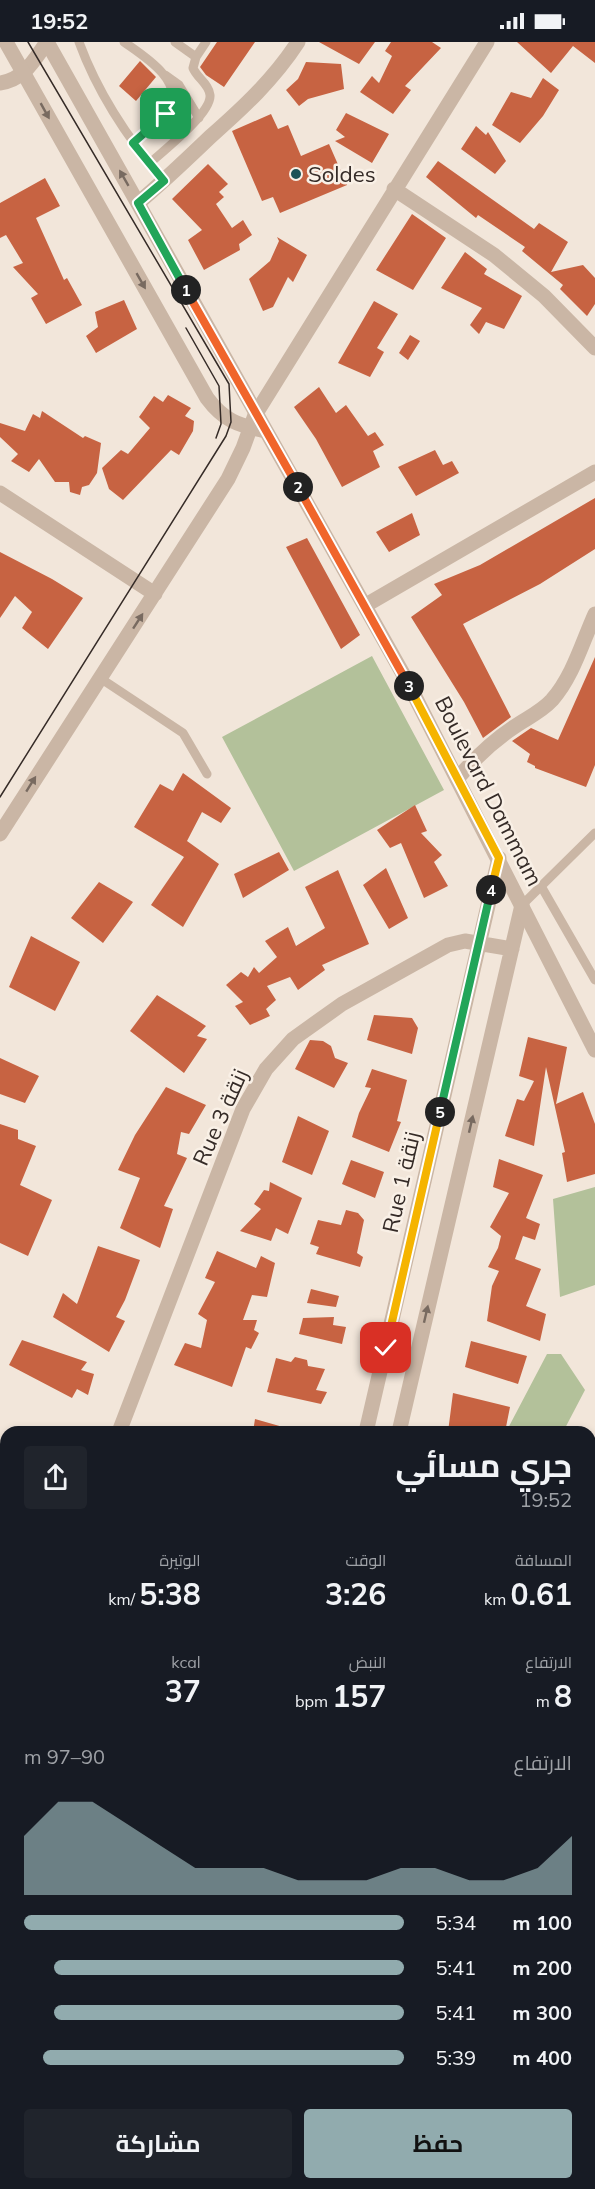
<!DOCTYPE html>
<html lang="ar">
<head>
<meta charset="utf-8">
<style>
	body { margin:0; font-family:Mulish,Cairo,sans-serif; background:#20242c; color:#f1f3f6; direction:rtl; height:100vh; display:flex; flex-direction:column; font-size:22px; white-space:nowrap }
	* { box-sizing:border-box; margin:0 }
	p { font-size:20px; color:#9ea1a6 }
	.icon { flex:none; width:33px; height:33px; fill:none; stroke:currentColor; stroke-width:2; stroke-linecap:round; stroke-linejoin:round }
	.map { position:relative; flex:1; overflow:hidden; direction:ltr }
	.side { position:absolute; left:0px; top:1384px; width:596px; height:764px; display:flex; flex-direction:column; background:#171b24; border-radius:18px 18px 0 0; box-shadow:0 3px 9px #0003; direction:rtl }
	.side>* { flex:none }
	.pin { position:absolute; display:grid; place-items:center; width:51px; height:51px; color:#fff; margin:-26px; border-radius:12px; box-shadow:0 3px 9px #0006 }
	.km { position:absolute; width:30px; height:30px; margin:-15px; border-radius:50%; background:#222; color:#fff; font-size:16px; line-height:30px; text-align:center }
	.round { display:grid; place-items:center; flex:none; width:63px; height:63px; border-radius:6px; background:#20242c }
	.headline { display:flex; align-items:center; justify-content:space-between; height:102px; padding:0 24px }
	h1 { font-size:33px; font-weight:700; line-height:45px }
	.figures { display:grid; grid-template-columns:repeat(3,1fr); gap:9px; height:102px; padding:6px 24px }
	.figures div { display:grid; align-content:center }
	.figures b { font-size:30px; font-weight:700 }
	.figures small { font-size:16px; font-weight:400 }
	.figures p { font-size:16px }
	.chart { height:168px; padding:12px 24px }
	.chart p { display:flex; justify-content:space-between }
	.chart svg { width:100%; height:108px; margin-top:6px; fill:#91abae; opacity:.7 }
	.action { display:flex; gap:12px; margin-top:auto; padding:12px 24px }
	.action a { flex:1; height:69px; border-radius:6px; background:#91abae; color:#111; font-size:24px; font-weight:700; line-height:69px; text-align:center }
	.action a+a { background:#20242c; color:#f1f3f6 }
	ul { padding:0 24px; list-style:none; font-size:20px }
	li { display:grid; grid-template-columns:96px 72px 1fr; align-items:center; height:45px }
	li i { height:15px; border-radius:8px; background:#91abae }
	.status { display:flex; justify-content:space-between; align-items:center; height:42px; padding:0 30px; background:#171b24; direction:ltr }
	.status svg { height:16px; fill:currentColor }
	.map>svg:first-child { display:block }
	.green { fill:#b3c19a }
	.building { fill:#c76342 }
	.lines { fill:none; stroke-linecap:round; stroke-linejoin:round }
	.service { stroke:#cab6a5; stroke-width:9 }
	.minor { stroke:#cab6a5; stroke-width:15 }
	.tertiary { stroke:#cab6a5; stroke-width:15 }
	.secondary { stroke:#9d8577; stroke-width:15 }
	.tram { stroke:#352b27; stroke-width:1.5 }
	.oneway { fill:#786a60 }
	.split-1-casing { stroke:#fff; stroke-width:12 }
	.split-2-casing { stroke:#fff; stroke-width:12 }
	.split-3-casing { stroke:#fff; stroke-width:12 }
	.split-4-casing { stroke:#fff; stroke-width:12 }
	.split-5-casing { stroke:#fff; stroke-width:12 }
	.split-6-casing { stroke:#fff; stroke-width:12 }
	.split-1 { stroke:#22a559; stroke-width:8 }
	.split-2 { stroke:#f0652b; stroke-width:8 }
	.split-3 { stroke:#f0652b; stroke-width:8 }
	.split-4 { stroke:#f5b400; stroke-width:8 }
	.split-5 { stroke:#22a559; stroke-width:8 }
	.split-6 { stroke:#f5b400; stroke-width:8 }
	.poi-dot { fill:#1c5357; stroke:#f9f0e6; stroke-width:2 }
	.labels { text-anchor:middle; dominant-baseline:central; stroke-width:5; stroke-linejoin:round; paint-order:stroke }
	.poi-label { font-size:22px; fill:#352b27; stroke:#f9f0e6; text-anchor:start }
	.street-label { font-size:22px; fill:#352b27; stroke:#f9f0e6 }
</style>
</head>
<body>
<div class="status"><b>19:52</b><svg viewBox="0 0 49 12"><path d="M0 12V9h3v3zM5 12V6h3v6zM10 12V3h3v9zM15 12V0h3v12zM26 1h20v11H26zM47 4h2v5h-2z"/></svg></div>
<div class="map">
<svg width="595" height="2147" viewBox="0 0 595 2147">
	<rect width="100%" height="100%" fill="#f2e6da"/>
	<path class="green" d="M 372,614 L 444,748 L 294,829 L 222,695 Z
		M 595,1145 L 595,1243 L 560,1255 L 553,1157 Z
		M 547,1312 L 561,1312 L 585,1348 L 563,1390 L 506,1390 Z
		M 102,2142 L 236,2142 L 235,2147 L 101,2147 Z"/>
	<path class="building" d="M 217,0 L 255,0 L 224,45 L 206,33 L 200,25 Z
		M 319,0 L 375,0 L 359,22 Z
		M 391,0 L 432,0 L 441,6 L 405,44 L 411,48 L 393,72 L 360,50 L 372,34 L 379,41 L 392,14 L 385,9 Z
		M 517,0 L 595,0 L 595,21 L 573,4 L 551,31 Z
		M 140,19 L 156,35 L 136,59 L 119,44 Z
		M 306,20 L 341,22 L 344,47 L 308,57 L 299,64 L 286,48 L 298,37 Z
		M 543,36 L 559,48 L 543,74 L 520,101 L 492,83 L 511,50 L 531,56 Z
		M 346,71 L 389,92 L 372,121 L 335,99 L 345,95 L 336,88 Z
		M 271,72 L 278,87 L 288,83 L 301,114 L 329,102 L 347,143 L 280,171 L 273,155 L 262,159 L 232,89 Z
		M 476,84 L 486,93 L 488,90 L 506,119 L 495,132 L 461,107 Z
		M 438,119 L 534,187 L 539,181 L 568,200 L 551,230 L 583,223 L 595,236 L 595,262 L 587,274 L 560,247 L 563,243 L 522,209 L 525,205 L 478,173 L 476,176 L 426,135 Z
		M 208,122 L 228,142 L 219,150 L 224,155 L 216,162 L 232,186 L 243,178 L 252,193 L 239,202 L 240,208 L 204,228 L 188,198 L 202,188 L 172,157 Z
		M 45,136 L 60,164 L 36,176 L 64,238 L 67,236 L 82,263 L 46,282 L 31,256 L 38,252 L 13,225 L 23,221 L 6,193 L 0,196 L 0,161 Z
		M 412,172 L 446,196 L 413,248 L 376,228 Z
		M 277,195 L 307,213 L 293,240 L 288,235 L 273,265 L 263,269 L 249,237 L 270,219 L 279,199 Z
		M 465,210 L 487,227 L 484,232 L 522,254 L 504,287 L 486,280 L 479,292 L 470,283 L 482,266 L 441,246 Z
		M 124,258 L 137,287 L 96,311 L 86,294 L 98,285 L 95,270 Z
		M 374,259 L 398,272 L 377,306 L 384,310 L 370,335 L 338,321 Z
		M 410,293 L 420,299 L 408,318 L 399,311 Z
		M 319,345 L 336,371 L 346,363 L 368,394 L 375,390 L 384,403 L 373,409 L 380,425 L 342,445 L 316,397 L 294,365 Z
		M 168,353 L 191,366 L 185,374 L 194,379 L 193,389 L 179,413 L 171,408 L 123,458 L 109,447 L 102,426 L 121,408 L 128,412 L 150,386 L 139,375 L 154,354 L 163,360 Z
		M 42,369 L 83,396 L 85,394 L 101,401 L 97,431 L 89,443 L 82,445 L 80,453 L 70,450 L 69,440 L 55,440 L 39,417 L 29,430 L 11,419 L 18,412 L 0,395 L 0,381 L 25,389 L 33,372 L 40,376 Z
		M 435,408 L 443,423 L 452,419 L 459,431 L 416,454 L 398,425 Z
		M 595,456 L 595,507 L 540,542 L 463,582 L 511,675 L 483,696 L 464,660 L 411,575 L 442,553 L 434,542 L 480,523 Z
		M 412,471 L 420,493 L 389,510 L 376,490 Z
		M 307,496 L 360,593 L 341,607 L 286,505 Z
		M 0,510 L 52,537 L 83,556 L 48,607 L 22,586 L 32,570 L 15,554 L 0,576 Z
		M 595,615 L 595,723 L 586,745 L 535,726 L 535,724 L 527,720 L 530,712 L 512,699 L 531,686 L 558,698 Z
		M 183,731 L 231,766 L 221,781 L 202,770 L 187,799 L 219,822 L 183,885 L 151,863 L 184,815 L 134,785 L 160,742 L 173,749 Z
		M 415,763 L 427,789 L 421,791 L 442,813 L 434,820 L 448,844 L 424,856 L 401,801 L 390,806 L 377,788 Z
		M 279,810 L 289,828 L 243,856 L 234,832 Z
		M 386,826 L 408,876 L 389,887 L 363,843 Z
		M 338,828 L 369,902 L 322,923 L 325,928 L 298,948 L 290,935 L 267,944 L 276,958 L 266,967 L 270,974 L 250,983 L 235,964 L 243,960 L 226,943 L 241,930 L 248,935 L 254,925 L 259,931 L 277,915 L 265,899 L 288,885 L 296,904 L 325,886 L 305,845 Z
		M 99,840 L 133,860 L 103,901 L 71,876 Z
		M 31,894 L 80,920 L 55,969 L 9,945 Z
		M 157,953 L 206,984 L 197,994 L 207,997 L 184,1031 L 130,989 Z
		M 374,973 L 412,976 L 418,986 L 412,1012 L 367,998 Z
		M 528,995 L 567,1005 L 556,1062 L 583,1050 L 595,1082 L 595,1132 L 567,1140 L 562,1111 L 565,1110 L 546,1025 L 534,1104 L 505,1094 L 517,1057 L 524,1059 L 534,1039 L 519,1034 Z
		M 310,998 L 323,999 L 331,1004 L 335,1016 L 348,1021 L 334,1046 L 295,1027 Z
		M 0,1016 L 39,1034 L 25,1061 L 0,1052 Z
		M 372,1027 L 407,1038 L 397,1079 L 401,1080 L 389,1110 L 352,1095 L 359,1071 L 371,1046 L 365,1045 Z
		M 166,1045 L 206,1063 L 189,1092 L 181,1090 L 177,1112 L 187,1116 L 164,1164 L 173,1167 L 160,1206 L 120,1186 L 140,1136 L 118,1128 L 135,1093 Z
		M 298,1074 L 329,1089 L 312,1133 L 282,1120 Z
		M 0,1082 L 18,1088 L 18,1097 L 36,1104 L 20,1143 L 52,1158 L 28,1214 L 0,1201 Z
		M 499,1117 L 543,1133 L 526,1176 L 540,1182 L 535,1198 L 523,1194 L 515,1217 L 541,1227 L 526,1264 L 546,1272 L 540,1299 L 487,1279 L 492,1244 L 499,1229 L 488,1225 L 498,1206 L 501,1194 L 490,1185 L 509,1151 L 493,1145 Z
		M 351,1118 L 384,1130 L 375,1156 L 342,1142 Z
		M 270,1140 L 302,1156 L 288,1192 L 276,1186 L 271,1199 L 240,1189 L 261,1167 L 254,1162 L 264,1148 L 269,1149 Z
		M 346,1168 L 358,1171 L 364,1178 L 357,1211 L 363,1215 L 360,1225 L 316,1212 L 319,1205 L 310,1202 L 318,1178 L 341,1183 Z
		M 98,1204 L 140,1218 L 125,1258 L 116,1275 L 125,1279 L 109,1310 L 53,1275 L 63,1251 L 77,1262 Z
		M 217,1209 L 256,1226 L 261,1214 L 275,1221 L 267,1255 L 252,1253 L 243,1278 L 257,1278 L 254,1288 L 259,1291 L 251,1307 L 246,1305 L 232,1345 L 174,1323 L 185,1301 L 201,1306 L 207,1278 L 198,1272 L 215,1240 L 205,1236 Z
		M 311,1247 L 339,1254 L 336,1265 L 307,1261 Z
		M 334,1275 L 333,1283 L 346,1285 L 342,1302 L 299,1292 L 303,1276 Z
		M 22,1298 L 87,1320 L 81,1328 L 94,1332 L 88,1353 L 77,1347 L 72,1356 L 9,1323 Z
		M 471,1299 L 527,1314 L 518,1342 L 465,1325 Z
		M 295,1315 L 307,1318 L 308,1324 L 325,1327 L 316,1348 L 327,1350 L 321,1362 L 267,1350 L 276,1316 L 291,1320 Z
		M 453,1351 L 510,1365 L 506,1385 L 496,1384 L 496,1390 L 448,1390 Z
		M 255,1377 L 290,1387 L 289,1390 L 253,1390 Z"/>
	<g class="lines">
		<path class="service" d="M 79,0 C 98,52 128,97 164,139
			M 124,0 C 142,13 184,38 170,66 C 163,80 144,91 133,101
			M 175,0 L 196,15
			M 165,33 L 179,43 L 199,76
			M 149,122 C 163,109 212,71 210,53 C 209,42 197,36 193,26 L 196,15 L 206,0
			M 100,636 L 183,691 L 207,732
			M 541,844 L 595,938
			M 522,863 L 595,791
			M 0,1463 L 3,1455"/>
		<path class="minor" d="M 0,41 C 24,38 34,18 47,0
			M 394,147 L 494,213 L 544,254 L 595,306
			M 138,161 C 163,140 186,118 210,95 C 243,66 274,37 298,0
			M 0,451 L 155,552
			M 366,563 L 595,430
			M 457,737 C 474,717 493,699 514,685 C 527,676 541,670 552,658 C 573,634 582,601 595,572
			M 0,792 L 228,437 L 243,406 L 255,373 L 487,0
			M 119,1390 L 243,1067 L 266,1027 L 293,997 L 342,962 L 448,903 L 465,899 L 512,907
			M 366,1390 L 499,816
			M 399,1390 L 522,863
			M 590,1503 L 595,1506
			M 0,1851 L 6,1852
			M 590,2103 L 595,2106
			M 77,2147 L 78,2142
			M 389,2147 L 390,2142"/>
		<path class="tertiary" d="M 6,0 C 72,119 140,237 207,356 C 224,379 238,383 265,389
			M 47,0 L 407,639 L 595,1008"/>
		<path class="secondary" d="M 0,1537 L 6,1540
			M 0,1581 L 6,1584
			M 590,1847 L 595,1850
			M 590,1885 L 595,1888"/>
		<path class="tram" d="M 186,286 L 219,344 L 221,382 L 216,396
			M 0,755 L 226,394 L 231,380 L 229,342 L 28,0
			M 0,1562 L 6,1565
			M 590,1861 L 595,1864
			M 590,1873 L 595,1875"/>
	</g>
	<defs><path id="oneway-solid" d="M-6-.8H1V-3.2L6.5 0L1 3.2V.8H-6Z" transform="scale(1.5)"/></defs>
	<g class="oneway">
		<use href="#oneway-solid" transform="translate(45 69) rotate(61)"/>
		<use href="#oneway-solid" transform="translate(124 136) rotate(-120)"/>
		<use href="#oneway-solid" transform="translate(141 239) rotate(60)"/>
		<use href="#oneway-solid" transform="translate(138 579) rotate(-57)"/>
		<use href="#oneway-solid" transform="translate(31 742) rotate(-58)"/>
		<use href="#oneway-solid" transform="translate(471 1082) rotate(-77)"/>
		<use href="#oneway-solid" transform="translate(426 1272) rotate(-77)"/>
	</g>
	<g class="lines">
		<defs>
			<path id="split-1" d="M 166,72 L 133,101 L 164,139 L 138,161 L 186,248"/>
			<path id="split-2" d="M 186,248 L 298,445"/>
			<path id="split-3" d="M 298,445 L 409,644"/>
			<path id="split-4" d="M 409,644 L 499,816 L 491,848"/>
			<path id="split-5" d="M 440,1070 L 491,848"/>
			<path id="split-6" d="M 386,1306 L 440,1070"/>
		</defs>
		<use href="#split-1" class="split-1-casing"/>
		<use href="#split-2" class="split-2-casing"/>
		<use href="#split-3" class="split-3-casing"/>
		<use href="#split-4" class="split-4-casing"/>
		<use href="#split-5" class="split-5-casing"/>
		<use href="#split-6" class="split-6-casing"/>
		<use href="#split-1" class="split-1"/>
		<use href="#split-2" class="split-2"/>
		<use href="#split-3" class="split-3"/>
		<use href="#split-4" class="split-4"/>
		<use href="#split-5" class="split-5"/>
		<use href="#split-6" class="split-6"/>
	</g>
	<circle class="poi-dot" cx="296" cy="132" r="6"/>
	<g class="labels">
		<g class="poi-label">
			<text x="308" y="132">Soldes</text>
		</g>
		<g class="street-label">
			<text transform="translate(489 749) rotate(63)">Boulevard Dammam</text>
			<text transform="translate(220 1075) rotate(-66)">Rue 3 زنقة</text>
			<text transform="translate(401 1140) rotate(-77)">Rue 1 زنقة</text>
		</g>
	</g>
</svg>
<div class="pin" style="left:166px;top:72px;background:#1e9e55"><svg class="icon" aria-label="arrive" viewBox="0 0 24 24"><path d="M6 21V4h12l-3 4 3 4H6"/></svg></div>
<div class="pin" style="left:386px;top:1306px;background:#d93025"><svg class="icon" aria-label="check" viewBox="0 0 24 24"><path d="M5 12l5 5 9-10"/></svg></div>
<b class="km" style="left:186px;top:248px">1</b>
<b class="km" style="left:298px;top:445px">2</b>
<b class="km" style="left:409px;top:644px">3</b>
<b class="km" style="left:491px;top:848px">4</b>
<b class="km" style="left:440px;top:1070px">5</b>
<section class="side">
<div class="headline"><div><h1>جري مسائي</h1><p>19:52</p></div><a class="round"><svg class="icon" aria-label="share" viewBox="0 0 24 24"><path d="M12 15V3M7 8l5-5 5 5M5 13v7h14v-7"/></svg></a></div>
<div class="figures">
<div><p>المسافة</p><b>0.61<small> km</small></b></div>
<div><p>الوقت</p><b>3:26</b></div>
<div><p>الوتيرة</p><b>5:38<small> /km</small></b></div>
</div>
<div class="figures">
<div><p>الارتفاع</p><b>8<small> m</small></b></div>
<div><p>النبض</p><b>157<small> bpm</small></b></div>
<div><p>kcal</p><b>37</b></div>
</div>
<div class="chart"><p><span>الارتفاع</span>90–97 m</p>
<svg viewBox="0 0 160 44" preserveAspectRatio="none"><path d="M0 44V20L10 6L20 6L30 15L40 24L50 33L60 33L70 33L80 38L90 38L100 38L110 33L120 33L130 38L140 38L150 33L160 20V44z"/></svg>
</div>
<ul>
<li><b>100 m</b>5:34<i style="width:100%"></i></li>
<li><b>200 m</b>5:41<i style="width:92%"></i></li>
<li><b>300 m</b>5:41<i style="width:92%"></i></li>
<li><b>400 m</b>5:39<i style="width:95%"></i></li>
</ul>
<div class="action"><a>حفظ</a><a>مشاركة</a></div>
</section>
</div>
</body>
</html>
